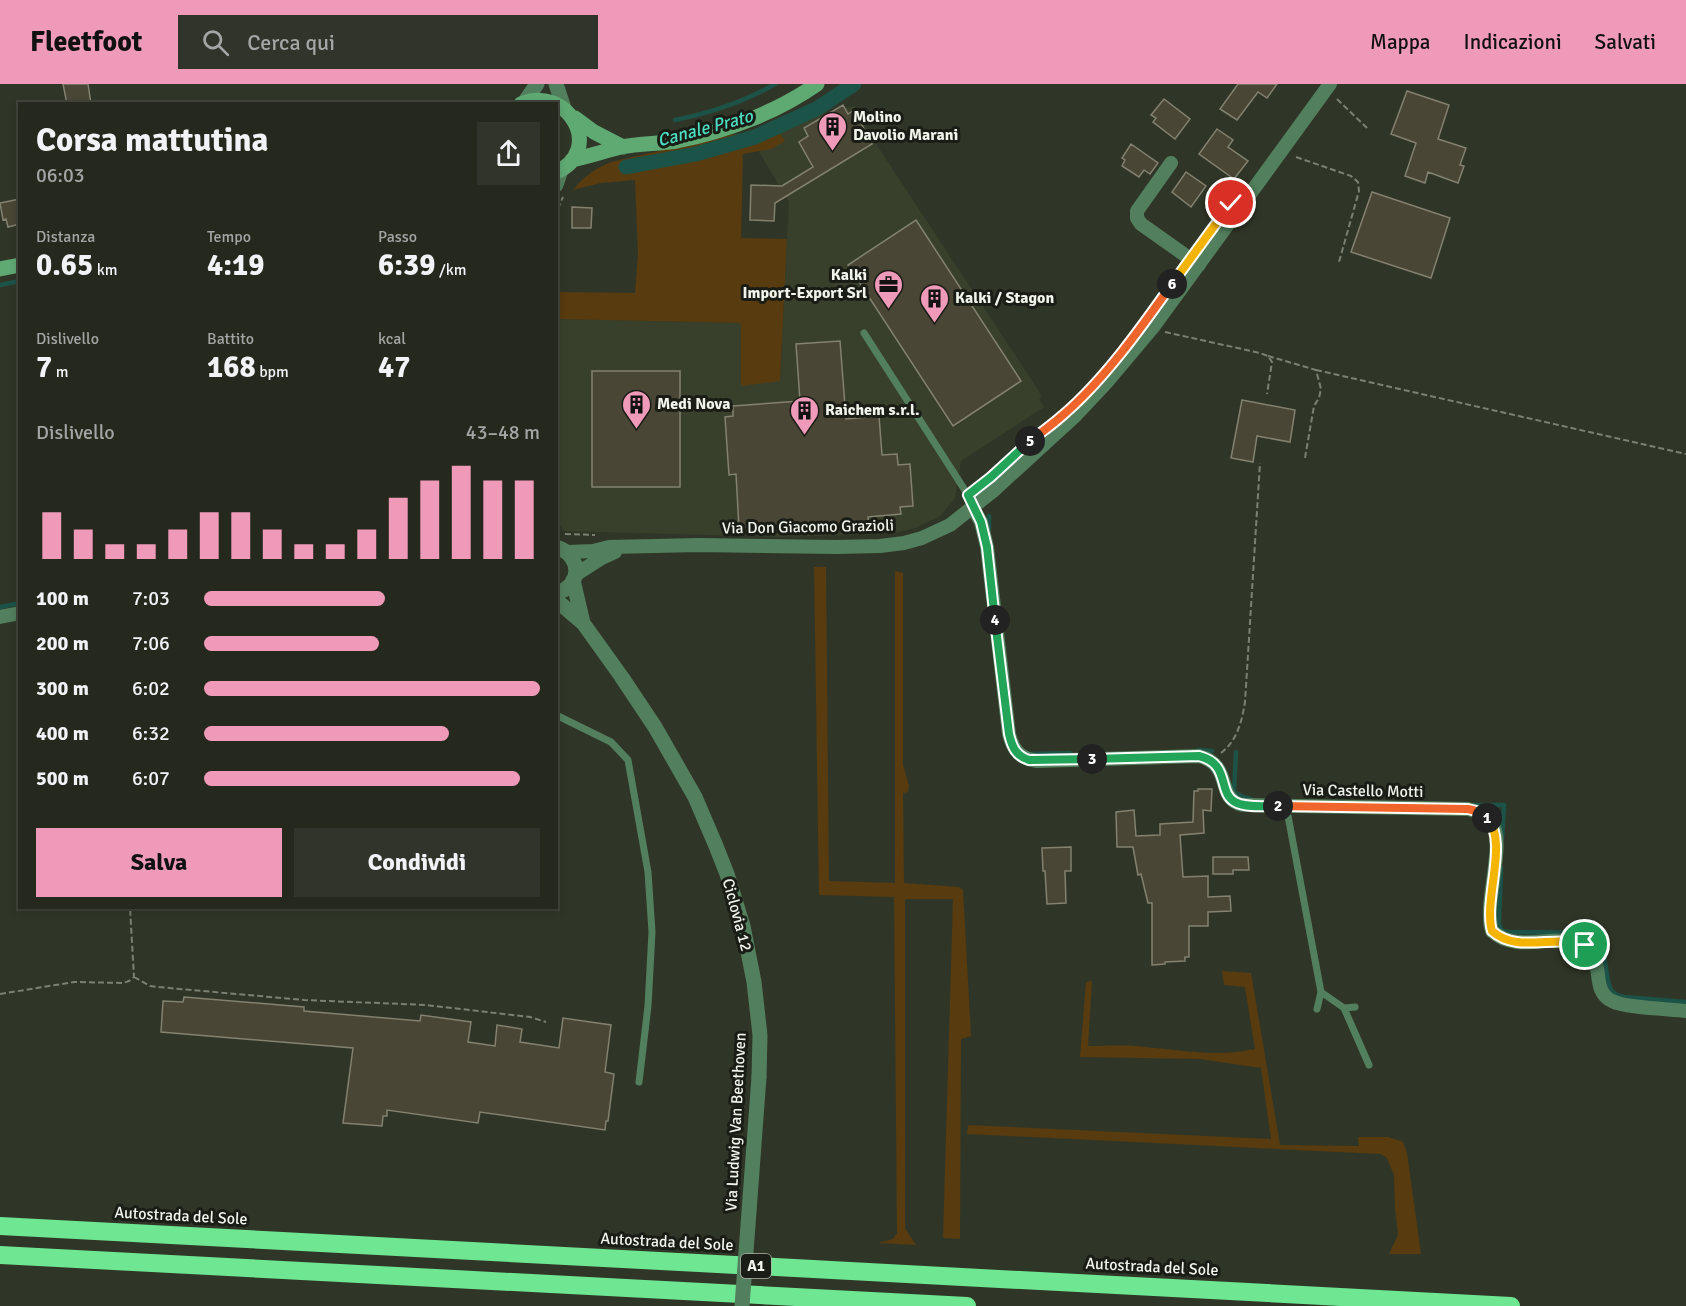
<!DOCTYPE html>
<html lang="it">
<head>
<meta charset="utf-8">
<style>
	body { margin:0; font-family:Signika,sans-serif; background:#30342a; color:#f1f3f6; height:100vh; display:flex; flex-direction:column; font-size:22px; white-space:nowrap }
	* { box-sizing:border-box; margin:0 }
	p { font-size:20px; color:#a3a6a4 }
	.icon { flex:none; width:33px; height:33px; fill:none; stroke:currentColor; stroke-width:2; stroke-linecap:round; stroke-linejoin:round }
	.map { position:relative; flex:1; overflow:hidden }
	.drawer { position:absolute; left:18px; top:18px; width:540px; height:807px; display:flex; flex-direction:column; background:#24281d; border-radius:0px; box-shadow:0 3px 9px #0003,0 0 0 2px #41443b }
	.drawer>* { flex:none }
	.pin { position:absolute; display:grid; place-items:center; width:51px; height:51px; color:#fff; margin:-26px; border:3px solid #fff; border-radius:50%; box-shadow:0 2px 6px #0007 }
	.km { position:absolute; width:30px; height:30px; margin:-15px; border-radius:50%; background:#222; color:#fff; font-size:16px; line-height:30px; text-align:center }
	.round { display:grid; place-items:center; flex:none; width:63px; height:63px; border-radius:0px; background:#30342a }
	.head { display:flex; align-items:center; justify-content:space-between; height:102px; padding:0 18px }
	h1 { font-size:33px; font-weight:800; line-height:45px }
	.metrics { display:grid; grid-template-columns:repeat(3,1fr); gap:9px; height:102px; padding:6px 18px }
	.metrics div { display:grid; align-content:center }
	.metrics b { font-size:30px; font-weight:800 }
	.metrics small { font-size:16px; font-weight:400 }
	.metrics p { font-size:16px }
	.chart { height:168px; padding:12px 18px }
	.chart p { display:flex; justify-content:space-between }
	.chart svg { width:100%; height:108px; margin-top:6px; stroke:#ef9ab8; stroke-width:6 }
	.primary-button { display:flex; gap:12px; margin-top:auto; padding:12px 18px }
	.primary-button a { flex:1; height:69px; border-radius:0px; background:#ef9ab8; color:#111; font-size:24px; font-weight:800; line-height:69px; text-align:center }
	.primary-button a+a { background:#30342a; color:#f1f3f6 }
	ul { padding:0 18px; list-style:none; font-size:20px }
	li { display:grid; grid-template-columns:96px 72px 1fr; align-items:center; height:45px }
	li i { height:15px; border-radius:8px; background:#ef9ab8 }
	header { display:flex; align-items:center; gap:36px; box-sizing:border-box; height:84px; padding:0 30px; background:#ef9ab8; color:#111 }
	header strong { font-size:28px }
	nav { display:flex; gap:33px; margin-inline-start:auto; font-size:21px }
	.search { width:420px; height:54px; background:#30342a; display:flex; align-items:center; gap:15px; box-sizing:border-box; padding:0 21px; border-radius:0px; color:#a3a6a4; font-size:22px }
	.map>svg:first-child { display:block }
	.built { fill:#38402c }
	.green { fill:#583b0f }
	.lines { fill:none; stroke-linecap:round; stroke-linejoin:round }
	.stream { stroke:#1c5348; stroke-width:4.5 }
	.canal { stroke:#1c5348; stroke-width:15 }
	.building { fill:#494636; stroke:#83816f; stroke-width:1.5 }
	.path { stroke:#7b8073; stroke-width:2; stroke-dasharray:6 3; stroke-linecap:butt }
	.service { stroke:#527f5d; stroke-width:7 }
	.minor { stroke:#527f5d; stroke-width:14 }
	.tertiary { stroke:#527f5d; stroke-width:15 }
	.secondary { stroke:#5fa973; stroke-width:15 }
	.motorway { stroke:#6fe792; stroke-width:18 }
	.tertiary-bridge { stroke:#527f5d; stroke-width:15 }
	.split-1-casing { stroke:#fff; stroke-width:12 }
	.split-2-casing { stroke:#fff; stroke-width:12 }
	.split-3-casing { stroke:#fff; stroke-width:12 }
	.split-4-casing { stroke:#fff; stroke-width:12 }
	.split-5-casing { stroke:#fff; stroke-width:12 }
	.split-6-casing { stroke:#fff; stroke-width:12 }
	.split-7-casing { stroke:#fff; stroke-width:12 }
	.split-1 { stroke:#f5b400; stroke-width:8 }
	.split-2 { stroke:#f0652b; stroke-width:8 }
	.split-3 { stroke:#22a559; stroke-width:8 }
	.split-4 { stroke:#22a559; stroke-width:8 }
	.split-5 { stroke:#22a559; stroke-width:8 }
	.split-6 { stroke:#f0652b; stroke-width:8 }
	.split-7 { stroke:#f5b400; stroke-width:8 }
	.labels { text-anchor:middle; dominant-baseline:central; stroke-width:6; stroke-linejoin:round; paint-order:stroke }
	.shield { fill:#1a1c16; stroke:#b0b3ab; stroke-width:1.5 }
	.shield-label { font-size:15px; font-weight:bold; fill:#f0f4eb }
	.poi-label { font-size:16px; font-weight:bold; fill:#f0f4eb; stroke:#1a1c16; text-anchor:start }
	.street-label { font-size:16px; fill:#f0f4eb; stroke:#1a1c16 }
	.water-label { font-size:18px; font-style:italic; fill:#4bdec1; stroke:#1a1c16 }
</style>
</head>
<body>
<header>
<strong>Fleetfoot</strong>
<div class="search"><svg class="icon" aria-label="search" viewBox="0 0 24 24"><circle cx="10" cy="10" r="6"/><path d="M15 15l6 6"/></svg>Cerca qui</div>
<nav><a>Mappa</a><a>Indicazioni</a><a>Salvati</a></nav>
</header>
<div class="map">
<svg width="1686" height="1222" viewBox="0 0 1686 1222">
	<rect width="100%" height="100%" fill="#303627"/>
	<path class="built" d="M 854,22 L 876,60 L 1042,312 L 1039,315 L 1044,323 L 961,377 L 955,414 L 940,432 L 915,444 L 891,450 L 779,453 L 564,447 L 559,440 L 557,363 L 558,235 L 741,239 L 780,297 L 789,118 L 755,61 L 809,32 Z"/>
	<path class="green" d="M 777,46 L 785,57 L 771,65 L 743,70 L 741,154 L 787,155 L 780,297 L 741,302 L 741,239 L 558,235 L 559,208 L 635,209 L 638,170 L 635,96 L 601,99 L 573,106 C 585,91 597,83 615,77 L 729,51 Z
		M 814,483 L 826,483 L 829,797 L 895,799 L 895,487 L 903,489 L 903,681 L 909,702 L 908,708 L 903,709 L 904,799 L 959,803 L 963,806 L 971,952 L 961,955 L 960,1155 L 943,1154 L 953,815 L 905,815 L 905,1144 L 916,1161 L 878,1159 L 893,1155 L 897,1149 L 894,813 L 819,811 Z
		M 1222,887 L 1251,889 L 1280,1061 L 1359,1062 L 1358,1053 L 1388,1053 L 1403,1058 L 1407,1069 L 1421,1170 L 1389,1170 L 1398,1151 L 1395,1124 L 1394,1091 L 1387,1074 L 1381,1070 L 967,1050 L 968,1041 L 1271,1055 L 1261,984 L 1200,975 L 1080,973 L 1086,898 L 1092,897 L 1088,962 C 1104,962 1119,961 1135,962 C 1174,965 1216,974 1255,965 L 1245,903 L 1224,901 Z"/>
	<g class="lines">
		<path class="stream" d="M 675,36 C 710,29 744,18 775,0
			M 0,201 L 20,197
			M 989,445 L 989,432
			M 0,523 L 20,519
			M 1198,666 L 1212,667
			M 1236,668 L 1234,708 L 1243,713 L 1251,715
			M 1031,670 L 1070,669
			M 1473,721 L 1504,721 L 1502,755
			M 1501,784 L 1499,840 L 1502,847 L 1508,848 L 1602,849 C 1604,860 1605,899 1612,907 C 1615,911 1620,912 1624,913 L 1686,918"/>
		<path class="canal" d="M 626,83 L 696,70 L 755,53 L 818,24 L 854,0"/>
	</g>
	<path class="building" d="M 63,0 L 88,0 L 91,20 L 67,20 Z
		M 1238,0 L 1277,0 L 1267,14 L 1258,8 L 1237,36 L 1220,25 Z
		M 1407,7 L 1449,21 L 1438,55 L 1466,64 L 1460,81 L 1464,82 L 1458,99 L 1428,88 L 1425,99 L 1405,92 L 1416,59 L 1391,50 Z
		M 1164,15 L 1190,35 L 1175,55 L 1153,38 L 1156,34 L 1151,31 Z
		M 843,21 L 848,30 L 854,26 L 872,60 L 775,119 L 774,137 L 750,136 L 751,101 L 782,102 L 813,83 L 799,58 L 808,52 L 804,44 Z
		M 1217,45 L 1233,56 L 1228,63 L 1248,77 L 1234,95 L 1199,70 Z
		M 1131,60 L 1158,79 L 1150,90 L 1144,86 L 1139,93 L 1122,82 L 1125,76 L 1122,74 Z
		M 1186,88 L 1206,102 L 1191,123 L 1172,108 Z
		M 1372,108 L 1450,134 L 1431,194 L 1351,168 Z
		M 20,115 L 20,140 L 8,143 L 6,135 L 3,136 L 0,119 Z
		M 572,123 L 592,124 L 591,144 L 572,144 Z
		M 916,136 L 1021,297 L 953,342 L 848,181 Z
		M 840,257 L 846,335 L 879,332 L 882,371 L 897,370 L 898,381 L 910,380 L 913,422 L 900,423 L 901,430 L 868,433 L 869,442 L 786,448 L 785,440 L 739,444 L 736,390 L 729,391 L 725,333 L 733,332 L 733,322 L 800,317 L 796,260 Z
		M 592,287 L 680,287 L 680,403 L 592,403 Z
		M 1242,316 L 1295,326 L 1290,358 L 1257,352 L 1253,378 L 1231,374 Z
		M 1198,705 L 1212,705 L 1211,727 L 1203,726 L 1204,749 L 1180,751 L 1183,793 L 1208,792 L 1208,813 L 1230,812 L 1231,827 L 1208,828 L 1208,842 L 1189,842 L 1189,873 L 1185,873 L 1185,877 L 1165,878 L 1165,880 L 1152,881 L 1152,819 L 1148,819 L 1141,790 L 1138,791 L 1133,763 L 1117,763 L 1116,728 L 1134,726 L 1136,752 L 1160,751 L 1160,740 L 1193,738 L 1194,707 L 1198,707 Z
		M 1071,763 L 1071,787 L 1065,787 L 1066,819 L 1047,820 L 1045,787 L 1043,787 L 1042,764 Z
		M 1213,773 L 1248,773 L 1249,786 L 1233,786 L 1233,790 L 1213,790 Z
		M 184,913 L 304,923 L 304,927 L 420,937 L 421,931 L 471,938 L 468,958 L 495,962 L 497,941 L 522,945 L 520,958 L 559,964 L 563,934 L 611,941 L 605,988 L 614,990 L 608,1037 L 606,1037 L 605,1046 L 480,1028 L 478,1039 L 387,1026 L 387,1032 L 383,1032 L 382,1042 L 343,1039 L 353,964 L 161,948 L 163,917 L 183,918 Z"/>
	<g class="lines">
		<path class="path" d="M 1337,15 L 1367,44
			M 1296,73 L 1351,92 L 1358,98 L 1359,107 L 1339,178
			M 556,224 L 557,149 L 559,122 L 563,113
			M 1165,248 L 1260,269 L 1268,272 L 1272,278 L 1267,310
			M 1268,272 L 1316,286 L 1321,305 L 1319,314 L 1314,322 L 1305,374
			M 1316,286 L 1686,370
			M 556,442 L 560,448
			M 565,450 L 595,451
			M 1221,669 C 1237,657 1242,637 1245,618 L 1260,379
			M 134,893 L 150,902 L 158,903 L 304,916 L 426,921 L 530,933 L 546,938
			M 0,910 L 74,898 L 123,899 L 129,897 L 134,893 L 130,824"/>
		<path class="service" d="M 864,249 L 968,411 L 973,424
			M 556,631 L 611,658 L 628,676 L 648,788 L 652,848 L 648,922 L 639,998
			M 1281,722 L 1288,732 L 1321,908 L 1317,925
			M 1321,908 L 1344,924 L 1355,923
			M 1344,924 L 1369,981"/>
		<path class="minor" d="M 1171,79 L 1137,127 L 1137,134 L 1141,140 L 1199,181
			M 973,424 L 981,438 L 987,463 L 1009,650 C 1013,666 1020,675 1037,677 L 1199,672 C 1231,680 1218,711 1237,719 C 1240,721 1243,721 1247,721 L 1468,725 C 1477,727 1486,730 1492,739 C 1506,761 1483,819 1492,847 C 1517,870 1552,849 1581,860 C 1608,870 1588,906 1612,917 C 1625,924 1669,925 1686,927
			M 568,468 L 593,467 L 609,463 L 699,461 L 837,463 L 880,462 L 904,459 L 922,454 L 950,441 L 993,407 L 1076,331 L 1106,299 L 1154,242 L 1330,0
			M 575,491 L 600,475 L 615,468
			M 0,533 L 20,529"/>
		<path class="tertiary" d="M 556,0 L 563,21
			M 526,16 L 537,0
			M 556,101 L 561,86
			M 556,463 C 582,471 583,502 556,509
			M 573,496 L 583,539
			M 556,516 L 583,539 L 621,592 L 655,643 L 695,713 L 716,762 L 727,790 L 743,842 L 754,898 L 760,951 L 759,993"/>
		<path class="secondary" d="M 521,20 C 569,0 605,67 556,88
			M 575,34 L 594,48 L 623,63
			M 572,76 C 589,72 605,67 621,63 C 639,59 658,60 677,57 C 725,48 777,28 817,0
			M 0,185 L 20,181"/>
		<path class="motorway" d="M 0,1142 L 1511,1222
			M 0,1171 L 967,1222"/>
		<path class="tertiary-bridge" d="M 742,1222 L 759,993"/>
	</g>
	<g class="lines">
		<defs>
			<path id="split-1" d="M 1487,734 C 1509,757 1483,816 1492,847 C 1518,870 1554,850 1585,861"/>
			<path id="split-2" d="M 1278,722 L 1468,725 L 1480,728 L 1487,734"/>
			<path id="split-3" d="M 1092,675 L 1199,672 C 1231,680 1217,708 1235,718 C 1246,724 1265,722 1278,722"/>
			<path id="split-4" d="M 995,536 L 1009,650 C 1012,663 1016,672 1029,676 L 1092,675"/>
			<path id="split-5" d="M 995,536 L 987,463 L 981,438 L 968,411 L 991,393 L 1030,357"/>
			<path id="split-6" d="M 1030,357 C 1042,348 1053,340 1063,331 C 1104,296 1141,244 1172,200"/>
			<path id="split-7" d="M 1172,200 L 1231,119"/>
		</defs>
		<use href="#split-1" class="split-1-casing"/>
		<use href="#split-2" class="split-2-casing"/>
		<use href="#split-3" class="split-3-casing"/>
		<use href="#split-4" class="split-4-casing"/>
		<use href="#split-5" class="split-5-casing"/>
		<use href="#split-6" class="split-6-casing"/>
		<use href="#split-7" class="split-7-casing"/>
		<use href="#split-1" class="split-1"/>
		<use href="#split-2" class="split-2"/>
		<use href="#split-3" class="split-3"/>
		<use href="#split-4" class="split-4"/>
		<use href="#split-5" class="split-5"/>
		<use href="#split-6" class="split-6"/>
		<use href="#split-7" class="split-7"/>
	</g>
	<defs>
		<symbol id="building-pin" viewBox="-11 -11 22 30"><path d="M0 17L-7.5 6A9.5 9.5 0 1 1 7.5 6Z" fill="#ef9ab8" stroke="#1a1c16"/><path d="M-4-6H4V6H1V3H-1V6H-4ZM-2.5-4.3h1.7v1.8h-1.7ZM.8-4.3h1.7v1.8H.8ZM-2.5-1h1.7V.8h-1.7ZM.8-1h1.7V.8H.8Z" fill="#111"/></symbol>
		<symbol id="office-pin" viewBox="-11 -11 22 30"><path d="M0 17L-7.5 6A9.5 9.5 0 1 1 7.5 6Z" fill="#ef9ab8" stroke="#1a1c16"/><path d="M-6-3h4V-5.5h4V-3h4V5H-6ZM-1-4.5V-3h2v-1.5ZM-6 0V1H6V0Z" fill="#111"/></symbol>
	</defs>
	<g fill-rule="evenodd">
		<use href="#building-pin" x="816" y="26" width="33" height="45"/>
		<use href="#office-pin" x="872" y="184" width="33" height="45"/>
		<use href="#building-pin" x="918" y="198" width="33" height="45"/>
		<use href="#building-pin" x="620" y="304" width="33" height="45"/>
		<use href="#building-pin" x="788" y="310" width="33" height="45"/>
	</g>
	<g class="labels">
		<rect class="shield" x="741" y="1170" width="30" height="24" rx="4.5"/>
		<g class="shield-label">
			<text x="756" y="1182">A1</text>
		</g>
		<g class="poi-label">
			<text x="853" y="33">Molino<tspan x="853" dy="18">Davolio Marani</tspan></text>
			<text x="867" y="191" text-anchor="end">Kalki<tspan x="867" dy="18">Import-Export Srl</tspan></text>
			<text x="955" y="214">Kalki / Stagon</text>
			<text x="657" y="320">Medi Nova</text>
			<text x="825" y="326">Raichem s.r.l.</text>
		</g>
		<g class="street-label">
			<text transform="translate(808 443) rotate(-1)">Via Don Giacomo Grazioli</text>
			<text transform="translate(1363 707) rotate(1)">Via Castello Motti</text>
			<text transform="translate(737 831) rotate(75)">Ciclovia 12</text>
			<text transform="translate(736 1038) rotate(-87)">Via Ludwig Van Beethoven</text>
			<text transform="translate(181 1132) rotate(3)">Autostrada del Sole</text>
			<text transform="translate(667 1158) rotate(3)">Autostrada del Sole</text>
			<text transform="translate(1152 1183) rotate(3)">Autostrada del Sole</text>
		</g>
		<g class="water-label">
			<text transform="translate(705 44) rotate(-15)">Canale Prato</text>
		</g>
	</g>
</svg>
<div class="pin" style="left:1585px;top:861px;background:#1e9e55"><svg class="icon" aria-label="arrive" viewBox="0 0 24 24"><path d="M6 21V4h12l-3 4 3 4H6"/></svg></div>
<div class="pin" style="left:1231px;top:119px;background:#d93025"><svg class="icon" aria-label="check" viewBox="0 0 24 24"><path d="M5 12l5 5 9-10"/></svg></div>
<b class="km" style="left:1487px;top:734px">1</b>
<b class="km" style="left:1278px;top:722px">2</b>
<b class="km" style="left:1092px;top:675px">3</b>
<b class="km" style="left:995px;top:536px">4</b>
<b class="km" style="left:1030px;top:357px">5</b>
<b class="km" style="left:1172px;top:200px">6</b>
<section class="drawer">
<div class="head"><div><h1>Corsa mattutina</h1><p>06:03</p></div><a class="round"><svg class="icon" aria-label="share" viewBox="0 0 24 24"><path d="M12 15V3M7 8l5-5 5 5M5 13v7h14v-7"/></svg></a></div>
<div class="metrics">
<div><p>Distanza</p><b>0.65<small> km</small></b></div>
<div><p>Tempo</p><b>4:19</b></div>
<div><p>Passo</p><b>6:39<small> /km</small></b></div>
</div>
<div class="metrics">
<div><p>Dislivello</p><b>7<small> m</small></b></div>
<div><p>Battito</p><b>168<small> bpm</small></b></div>
<div><p>kcal</p><b>47</b></div>
</div>
<div class="chart"><p><span>Dislivello</span>43–48 m</p>
<svg viewBox="0 0 160 44" preserveAspectRatio="none"><path d="M5 44V25M15 44V32M25 44V38M35 44V38M45 44V32M55 44V25M65 44V25M75 44V32M85 44V38M95 44V38M105 44V32M115 44V19M125 44V12M135 44V6M145 44V12M155 44V12"/></svg>
</div>
<ul>
<li><b>100 m</b>7:03<i style="width:54%"></i></li>
<li><b>200 m</b>7:06<i style="width:52%"></i></li>
<li><b>300 m</b>6:02<i style="width:100%"></i></li>
<li><b>400 m</b>6:32<i style="width:73%"></i></li>
<li><b>500 m</b>6:07<i style="width:94%"></i></li>
</ul>
<div class="primary-button"><a>Salva</a><a>Condividi</a></div>
</section>
</div>
</body>
</html>
